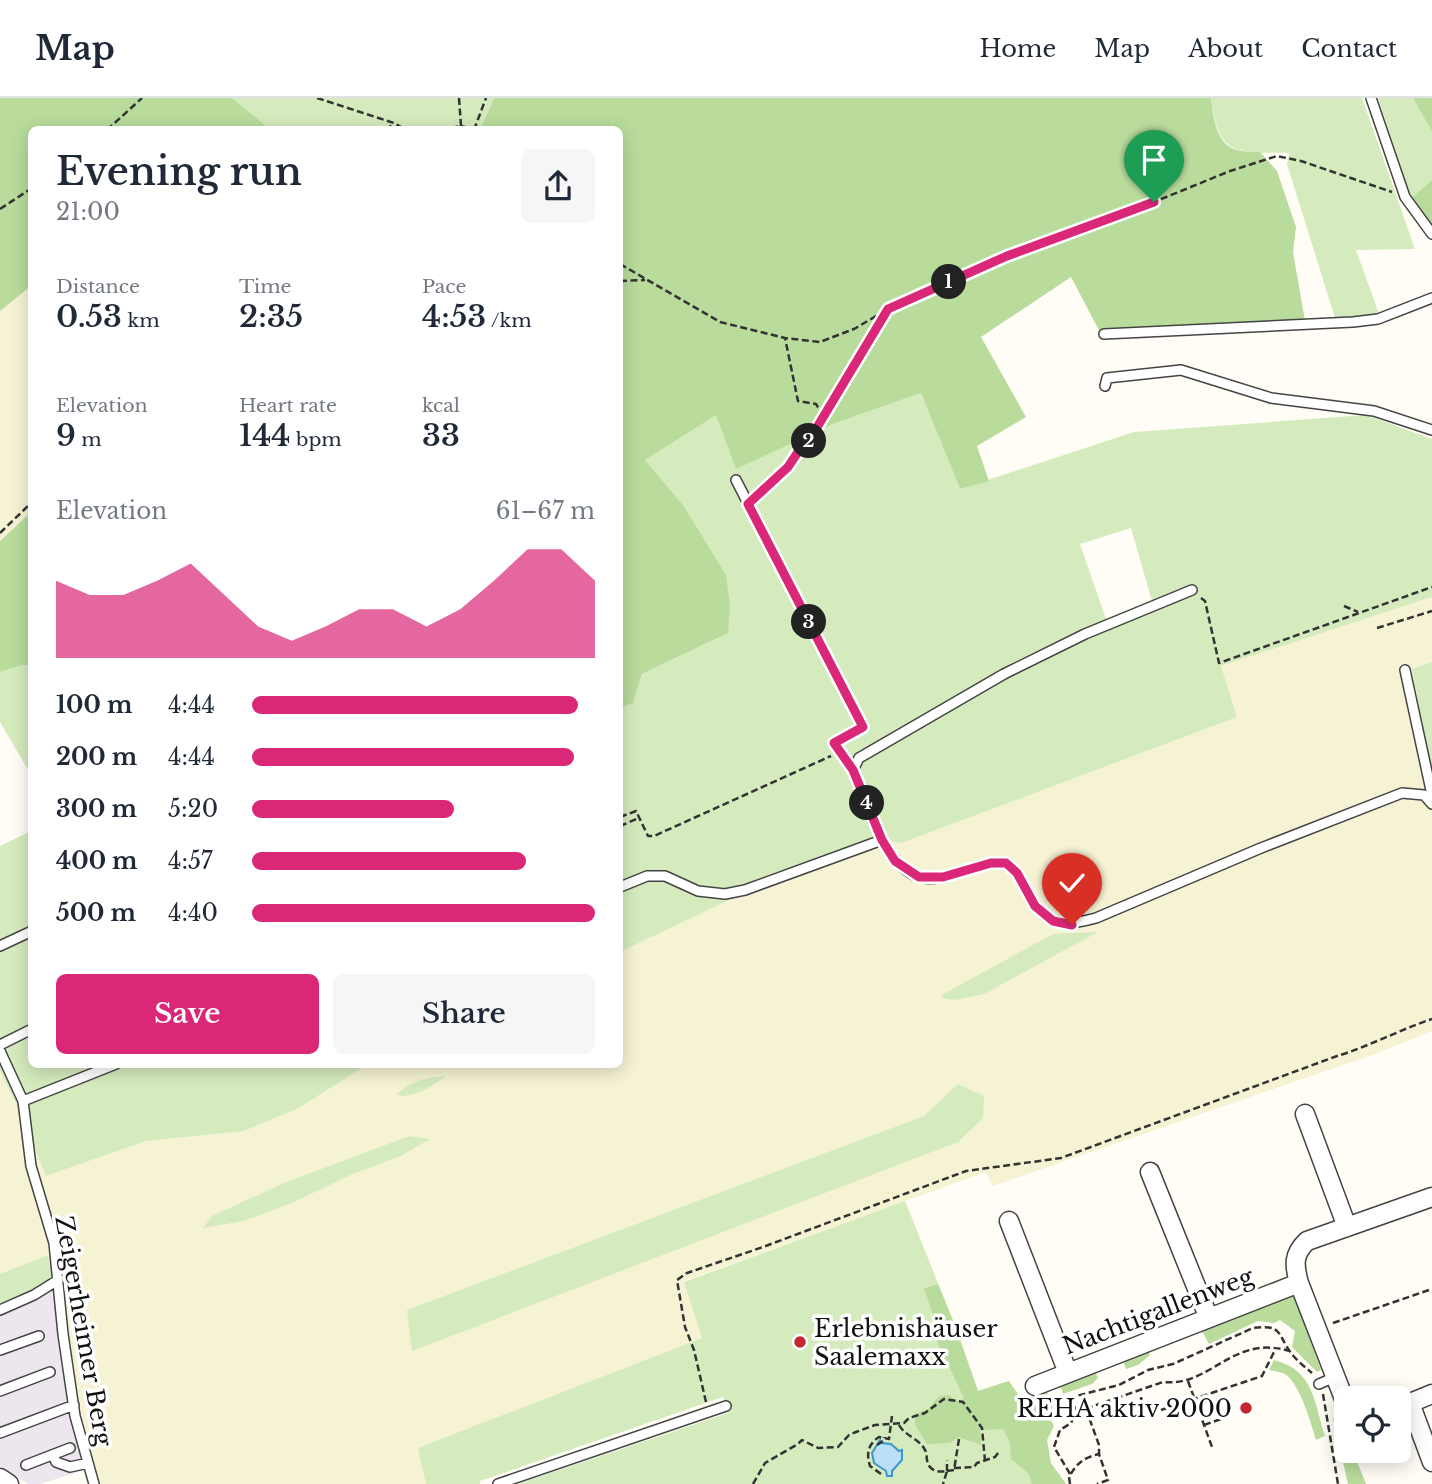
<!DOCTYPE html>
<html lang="en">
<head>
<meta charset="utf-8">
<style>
	body { margin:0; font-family:"Libre Baskerville",serif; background:#f6f6f7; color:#1f2937; height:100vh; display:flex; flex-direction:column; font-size:26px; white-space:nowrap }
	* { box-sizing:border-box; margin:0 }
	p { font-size:23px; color:#747a83 }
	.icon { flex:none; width:38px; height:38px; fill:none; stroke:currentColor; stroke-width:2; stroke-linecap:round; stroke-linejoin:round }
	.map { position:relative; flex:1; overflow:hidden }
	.drawer { position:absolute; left:28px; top:28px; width:595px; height:942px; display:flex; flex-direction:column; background:#fff; border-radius:10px; box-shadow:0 4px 18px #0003 }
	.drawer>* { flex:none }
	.tools { position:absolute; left:1334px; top:1288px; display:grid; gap:14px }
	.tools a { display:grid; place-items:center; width:77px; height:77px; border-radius:10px; background:#fff; box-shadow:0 4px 18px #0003; font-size:35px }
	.pin { position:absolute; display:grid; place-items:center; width:60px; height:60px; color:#fff; margin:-72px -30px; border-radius:50% 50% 50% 0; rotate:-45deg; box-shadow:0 0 7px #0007 }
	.pin .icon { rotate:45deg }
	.km { position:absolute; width:35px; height:35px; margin:-18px; border-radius:50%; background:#222; color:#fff; font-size:19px; line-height:35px; text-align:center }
	.round { display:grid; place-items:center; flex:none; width:74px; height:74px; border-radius:10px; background:#f6f6f7 }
	.headline { display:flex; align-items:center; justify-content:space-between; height:119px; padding:0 28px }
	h1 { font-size:38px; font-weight:600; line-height:52px }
	.stats { display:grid; grid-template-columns:repeat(3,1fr); gap:10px; height:119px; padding:7px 28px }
	.stats div { display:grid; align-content:center }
	.stats b { font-size:30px; font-weight:600 }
	.stats small { font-size:19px; font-weight:400 }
	.stats p { font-size:19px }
	.chart { height:196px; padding:14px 28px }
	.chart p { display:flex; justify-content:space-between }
	.chart svg { width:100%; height:126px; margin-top:7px; fill:#db2777; opacity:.7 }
	.primary-button { display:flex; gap:14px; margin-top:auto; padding:14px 28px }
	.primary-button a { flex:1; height:80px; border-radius:10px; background:#db2777; color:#fff; font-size:28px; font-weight:600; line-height:80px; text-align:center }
	.primary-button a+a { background:#f6f6f7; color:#1f2937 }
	ul { padding:0 28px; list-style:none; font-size:23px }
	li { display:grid; grid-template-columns:112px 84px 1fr; align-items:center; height:52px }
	li i { height:18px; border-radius:9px; background:#db2777 }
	header { display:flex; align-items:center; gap:42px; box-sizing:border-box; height:98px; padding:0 35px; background:#fff; border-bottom:2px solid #e0e1e3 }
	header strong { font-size:33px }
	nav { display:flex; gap:38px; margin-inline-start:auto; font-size:24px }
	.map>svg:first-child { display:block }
	.industrial { fill:#eee6ef }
	.farmland { fill:#f6f3d4; fill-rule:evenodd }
	.green { fill:#d5ebbd; fill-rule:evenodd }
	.forest { fill:#b9dc9c }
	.water { fill:#b9e0f7; stroke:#3f96cf; stroke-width:2 }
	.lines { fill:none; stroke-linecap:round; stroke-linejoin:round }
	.lane-casing { stroke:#444; stroke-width:12 }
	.street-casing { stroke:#444; stroke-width:21 }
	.path { stroke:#333; stroke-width:2.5; stroke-dasharray:7 3.5; stroke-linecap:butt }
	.lane { stroke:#fff; stroke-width:9 }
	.street { stroke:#fff; stroke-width:18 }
	.route-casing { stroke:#fff; stroke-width:14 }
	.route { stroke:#db2777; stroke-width:9 }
	.poi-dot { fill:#c4262e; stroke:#fff; stroke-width:2.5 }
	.labels { text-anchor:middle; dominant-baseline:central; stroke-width:7; stroke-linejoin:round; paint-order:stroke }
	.street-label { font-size:24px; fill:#111; stroke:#fff }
	.poi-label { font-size:24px; fill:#111; stroke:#fff; text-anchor:start }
</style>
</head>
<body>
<header>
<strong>Map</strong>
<nav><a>Home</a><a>Map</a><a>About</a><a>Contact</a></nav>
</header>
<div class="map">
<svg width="1432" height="1386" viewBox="0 0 1432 1386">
	<rect width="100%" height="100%" fill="#fffdf5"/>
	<path class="industrial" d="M 54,1191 L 74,1318 L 88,1371 L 40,1386 L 28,1386 L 0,1368 L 0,1212 Z"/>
	<path class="farmland" d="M 31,188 L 31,414 L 0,443 L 0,213 Z
		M 1432,499 L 1432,564 L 1412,572 L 1432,677 L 1432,933 L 1375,956 L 993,1088 L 986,1074 L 684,1183 L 702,1240 L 419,1350 L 426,1386 L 97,1386 L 77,1318 L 48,1157 L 0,1176 L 0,973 L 20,1014 L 46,1078 L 146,1043 L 244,1033 L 299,1010 L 368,966 L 620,966 L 620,854 L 723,805 L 873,741 L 1237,619 L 1221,568 ZM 958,987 L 958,1044 L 407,1212 L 924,1018 ZM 409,1038 L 429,1041 L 401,1058 L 355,1075 L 292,1105 L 244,1123 L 204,1129 L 212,1118 L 286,1084 Z"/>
	<path class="green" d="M 232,0 L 494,0 L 480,32 L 270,31 Z
		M 1211,0 L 1362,0 L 1415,151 L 1356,152 L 1379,216 L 1335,220 L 1287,66 L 1289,55 C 1237,54 1218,60 1211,0 Z
		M 1378,0 L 1413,0 L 1432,34 L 1432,82 L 1411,100 Z
		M 921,295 L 960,391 L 1134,334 L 1366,317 L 1432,341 L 1432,499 L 1221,568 L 1237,619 L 901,745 L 873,741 L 723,805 L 620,854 L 620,610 L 633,605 L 642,576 L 728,535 L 683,407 L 645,362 L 716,316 L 736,370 L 833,326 ZM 1131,430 L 1152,503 L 1106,521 L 1080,446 Z
		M 1432,564 L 1432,677 L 1412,571 Z
		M 24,567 L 31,567 L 31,677 L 0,624 L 0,574 Z
		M 31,733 L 32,966 L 368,966 L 299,1010 L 244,1033 L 146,1043 L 46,1078 L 20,1014 L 0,973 L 0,748 Z
		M 1098,834 L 984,896 L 955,902 L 942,900 L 942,897 L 947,894 L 1053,836 Z
		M 446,978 C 431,989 415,1001 396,997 C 412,982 424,980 446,978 Z
		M 958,986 L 984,998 L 983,1020 L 958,1044 L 412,1253 L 407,1212 L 924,1018 Z
		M 409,1038 L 430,1041 L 401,1058 L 355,1075 L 292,1105 L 244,1123 L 203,1130 L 212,1118 L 286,1084 Z
		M 905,1103 L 956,1230 L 978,1293 L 1009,1283 L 1037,1386 L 518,1386 L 728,1315 L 723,1299 L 480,1383 L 480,1386 L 426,1386 L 418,1350 L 702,1240 L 684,1184 Z
		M 48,1157 L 54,1190 L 0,1212 L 0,1176 Z"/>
	<path class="forest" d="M 0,0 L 232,0 L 270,31 L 32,32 L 31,188 L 0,213 Z
		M 494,0 L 1211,0 C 1213,18 1216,47 1237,52 C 1244,54 1253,54 1260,54 L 1277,73 L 1296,129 L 1293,154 L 1305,223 L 1103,240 L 1071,179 L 981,239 L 1026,319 L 977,348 L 989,383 L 960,391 L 921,295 L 833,326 L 736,371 L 716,317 L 645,362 L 683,407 L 726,477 L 730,508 L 728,535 L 642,576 L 633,605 L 620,610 L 620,32 L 480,32 Z
		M 1413,0 L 1432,0 L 1432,34 Z
		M 1432,82 L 1432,128 L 1411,100 Z
		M 31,414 L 31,567 L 23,567 L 0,574 L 0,443 Z
		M 938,1186 L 956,1230 L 978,1293 L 1009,1283 L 1022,1302 L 1046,1292 L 1053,1307 L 1049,1319 L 1054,1328 L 1047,1342 L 1051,1365 L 1066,1386 L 1032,1386 L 1029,1376 L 1011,1361 L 1010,1345 L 1003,1331 L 980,1332 L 981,1347 L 959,1339 L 950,1345 L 927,1346 L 915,1327 L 915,1316 L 928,1311 L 939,1298 L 949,1297 L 959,1304 L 964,1300 L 935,1239 L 933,1216 L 924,1191 Z
		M 1293,1196 L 1321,1272 L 1317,1274 L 1292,1249 L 1295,1233 L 1280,1222 L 1274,1225 L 1258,1223 L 1209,1246 L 1201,1231 Z
		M 1148,1252 L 1150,1257 L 1138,1267 L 1126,1271 L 1123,1262 Z
		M 1274,1262 C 1314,1272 1314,1304 1325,1338 L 1316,1342 C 1311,1325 1300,1286 1285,1276 C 1281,1274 1273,1273 1269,1272 Z
		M 1095,1273 L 1098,1280 L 1092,1286 L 1063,1296 L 1060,1287 Z
		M 1339,1318 L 1346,1334 L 1346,1353 L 1353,1353 L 1366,1386 L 1348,1386 L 1333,1320 Z"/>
	<path class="water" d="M 880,1342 L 881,1345 L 891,1346 L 899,1353 L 902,1352 L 902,1362 L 892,1373 L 892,1378 L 887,1378 L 886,1373 L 874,1365 L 872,1355 Z"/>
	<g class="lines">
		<defs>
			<path id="lane" d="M 1371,0 L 1405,99 L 1432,136
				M 1104,236 L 1353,224 L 1378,221 L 1432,200
				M 1105,288 L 1107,280 L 1181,272 L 1271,300 L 1374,313 L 1432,332
				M 736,382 L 863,629 L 834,645 L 853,672
				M 1192,492 L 1085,536 L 1004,576 L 859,660 L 853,672 C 867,704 883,767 919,779 C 935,784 956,775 971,771 C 982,767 997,761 1008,767 C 1016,771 1020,780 1024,788 C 1044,825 1055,831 1096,820 L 1261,750 L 1402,695 L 1424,697 L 1432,706
				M 1405,572 L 1432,697
				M 620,789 L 647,778 L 665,778 L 698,793 L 725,796 L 745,792 L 882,742
				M 0,848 L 32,833
				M 0,947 L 32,931
				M 0,953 L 23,1003 L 31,1068 L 54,1145 L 63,1236 L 75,1318 L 94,1386
				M 23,1003 L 116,966
				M 0,1212 L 34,1197 L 58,1182
				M 0,1252 L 39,1238
				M 1319,1286 L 1335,1279
				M 0,1293 L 50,1274
				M 0,1335 L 74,1307
				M 53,1357 L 56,1364 L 70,1369 L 88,1365
				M 26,1367 L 70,1350
				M 498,1386 L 726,1308"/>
			<path id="street" d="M 1305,1016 L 1347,1129
				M 1150,1074 L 1208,1218
				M 1009,1123 L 1068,1275
				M 1035,1288 L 1299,1185
				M 1410,1305 L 1432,1364
				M 1346,1306 L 1299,1185 C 1294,1167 1293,1156 1307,1143 L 1432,1099
				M 1398,1310 L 1432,1296
				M 0,1380 L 9,1386"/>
		</defs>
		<use href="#lane" class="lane-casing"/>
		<use href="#street" class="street-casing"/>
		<path class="path" d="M 317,0 L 394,25 L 406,32
			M 459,0 L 461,28
			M 107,32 L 142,0
			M 386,32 L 394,25
			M 441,32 L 461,28 L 474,31
			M 474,32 L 486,0
			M 0,111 L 32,90
			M 620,166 L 720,224 L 785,240 L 820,244 L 854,231 L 888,211 L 1007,158 L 1154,104 L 1230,73 L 1277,58 L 1301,63 L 1392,94
			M 620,183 L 645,182
			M 823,318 L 859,262 L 886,214
			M 756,399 C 782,374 807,350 823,318 L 816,306 L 798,303 L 785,240
			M 0,435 L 29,407 L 32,401
			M 1201,500 L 1205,503 L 1219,565 L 1432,489
			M 1344,508 L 1358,514
			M 1377,530 L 1432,513
			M 620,719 L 636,713 L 648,738 L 654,738 L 831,658
			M 620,728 L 639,720
			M 1333,1225 L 1432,1191
			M 1188,1283 L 1212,1349
			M 1323,1296 L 1338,1386
			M 706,1304 L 694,1252 L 685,1229 L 677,1182 L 687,1175 L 763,1149 L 966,1073 L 1061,1060 L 1337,958 C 1370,948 1399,932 1432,921
			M 1086,1311 L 1099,1347 L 1099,1356
			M 1161,1312 L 1262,1278 L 1276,1250
			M 1076,1314 L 1163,1284 C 1212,1289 1231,1236 1290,1253
			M 899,1327 C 905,1338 920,1341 925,1352 C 928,1357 925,1363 930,1369 C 935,1374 940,1374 947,1373 L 943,1386
			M 1204,1327 L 1224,1320
			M 877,1347 L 883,1343 L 884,1339
			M 954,1370 L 974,1369 L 977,1365 L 995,1359 L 998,1355
			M 947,1373 L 954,1372 L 959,1341
			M 947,1373 L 947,1362
			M 881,1376 L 870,1368 C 866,1356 868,1346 879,1339 L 889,1341 L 892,1318
			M 1070,1376 L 1054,1349 L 1060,1332 L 1071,1325 L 1076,1314 L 1073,1302 L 1076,1298 L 1119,1287 L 1148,1272 L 1173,1266 L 1253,1230 C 1283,1226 1277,1236 1291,1255 C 1297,1263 1305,1269 1312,1275
			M 753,1386 L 765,1365 L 798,1346 L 802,1342 L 818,1350 L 838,1349 L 849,1337 L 856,1334 L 875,1327 L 904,1325 L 909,1320 L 925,1315 L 944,1301 L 963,1304 L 982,1330 L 985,1363
			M 1070,1386 L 1069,1379 C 1077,1365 1083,1360 1099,1356 L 1108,1382 L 1097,1386"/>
		<use href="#lane" class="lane"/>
		<use href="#street" class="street"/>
	</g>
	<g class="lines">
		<defs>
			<path id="route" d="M 1072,827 L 1053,823 L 1035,808 L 1017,775 L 1006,765 L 991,765 L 943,779 L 919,779 L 895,763 L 882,742 L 853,672 L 834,645 L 863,629 L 748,406 L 788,369 L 798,354 L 807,346 L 888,211 L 1007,158 L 1154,104"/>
		</defs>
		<use href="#route" class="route-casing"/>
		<use href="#route" class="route"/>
	</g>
	<g class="poi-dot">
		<circle cx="800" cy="1244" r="7"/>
		<circle cx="1246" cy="1310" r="7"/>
	</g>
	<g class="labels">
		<g class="street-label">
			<text transform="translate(1158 1213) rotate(-21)">Nachtigallenweg</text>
			<text transform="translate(84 1233) rotate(80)">Zeigerheimer Berg</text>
		</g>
		<g class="poi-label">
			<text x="814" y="1230">Erlebnishäuser<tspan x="814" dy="28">Saalemaxx</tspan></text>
			<text x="1232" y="1310" text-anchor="end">REHA aktiv 2000</text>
		</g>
	</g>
</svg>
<div class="tools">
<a><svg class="icon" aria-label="locate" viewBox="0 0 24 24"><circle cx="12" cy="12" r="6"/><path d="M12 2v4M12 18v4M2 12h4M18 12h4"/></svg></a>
</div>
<div class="pin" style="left:1154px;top:104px;background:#1e9e55"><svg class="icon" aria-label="arrive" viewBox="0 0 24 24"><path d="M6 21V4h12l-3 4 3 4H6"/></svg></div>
<div class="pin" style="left:1072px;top:827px;background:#d93025"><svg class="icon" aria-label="check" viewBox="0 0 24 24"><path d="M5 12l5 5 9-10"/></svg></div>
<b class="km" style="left:949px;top:184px">1</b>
<b class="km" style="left:809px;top:343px">2</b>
<b class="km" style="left:809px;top:524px">3</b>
<b class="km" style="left:867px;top:705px">4</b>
<section class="drawer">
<div class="headline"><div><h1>Evening run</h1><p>21:00</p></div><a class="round"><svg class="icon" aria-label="share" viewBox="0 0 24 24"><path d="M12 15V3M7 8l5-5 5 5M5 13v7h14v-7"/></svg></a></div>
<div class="stats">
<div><p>Distance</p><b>0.53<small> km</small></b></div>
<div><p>Time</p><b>2:35</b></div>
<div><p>Pace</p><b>4:53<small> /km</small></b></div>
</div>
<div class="stats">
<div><p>Elevation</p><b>9<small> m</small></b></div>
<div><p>Heart rate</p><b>144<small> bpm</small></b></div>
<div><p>kcal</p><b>33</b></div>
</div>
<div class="chart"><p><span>Elevation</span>61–67 m</p>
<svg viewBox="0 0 160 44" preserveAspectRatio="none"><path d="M0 44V17L10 22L20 22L30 17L40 11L50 22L60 33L70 38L80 33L90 27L100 27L110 33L120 27L130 17L140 6L150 6L160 17V44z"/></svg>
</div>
<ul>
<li><b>100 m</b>4:44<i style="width:95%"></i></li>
<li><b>200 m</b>4:44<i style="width:94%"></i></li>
<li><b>300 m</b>5:20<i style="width:59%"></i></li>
<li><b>400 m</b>4:57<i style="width:80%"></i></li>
<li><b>500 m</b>4:40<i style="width:100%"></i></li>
</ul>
<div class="primary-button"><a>Save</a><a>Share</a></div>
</section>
</div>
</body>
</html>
